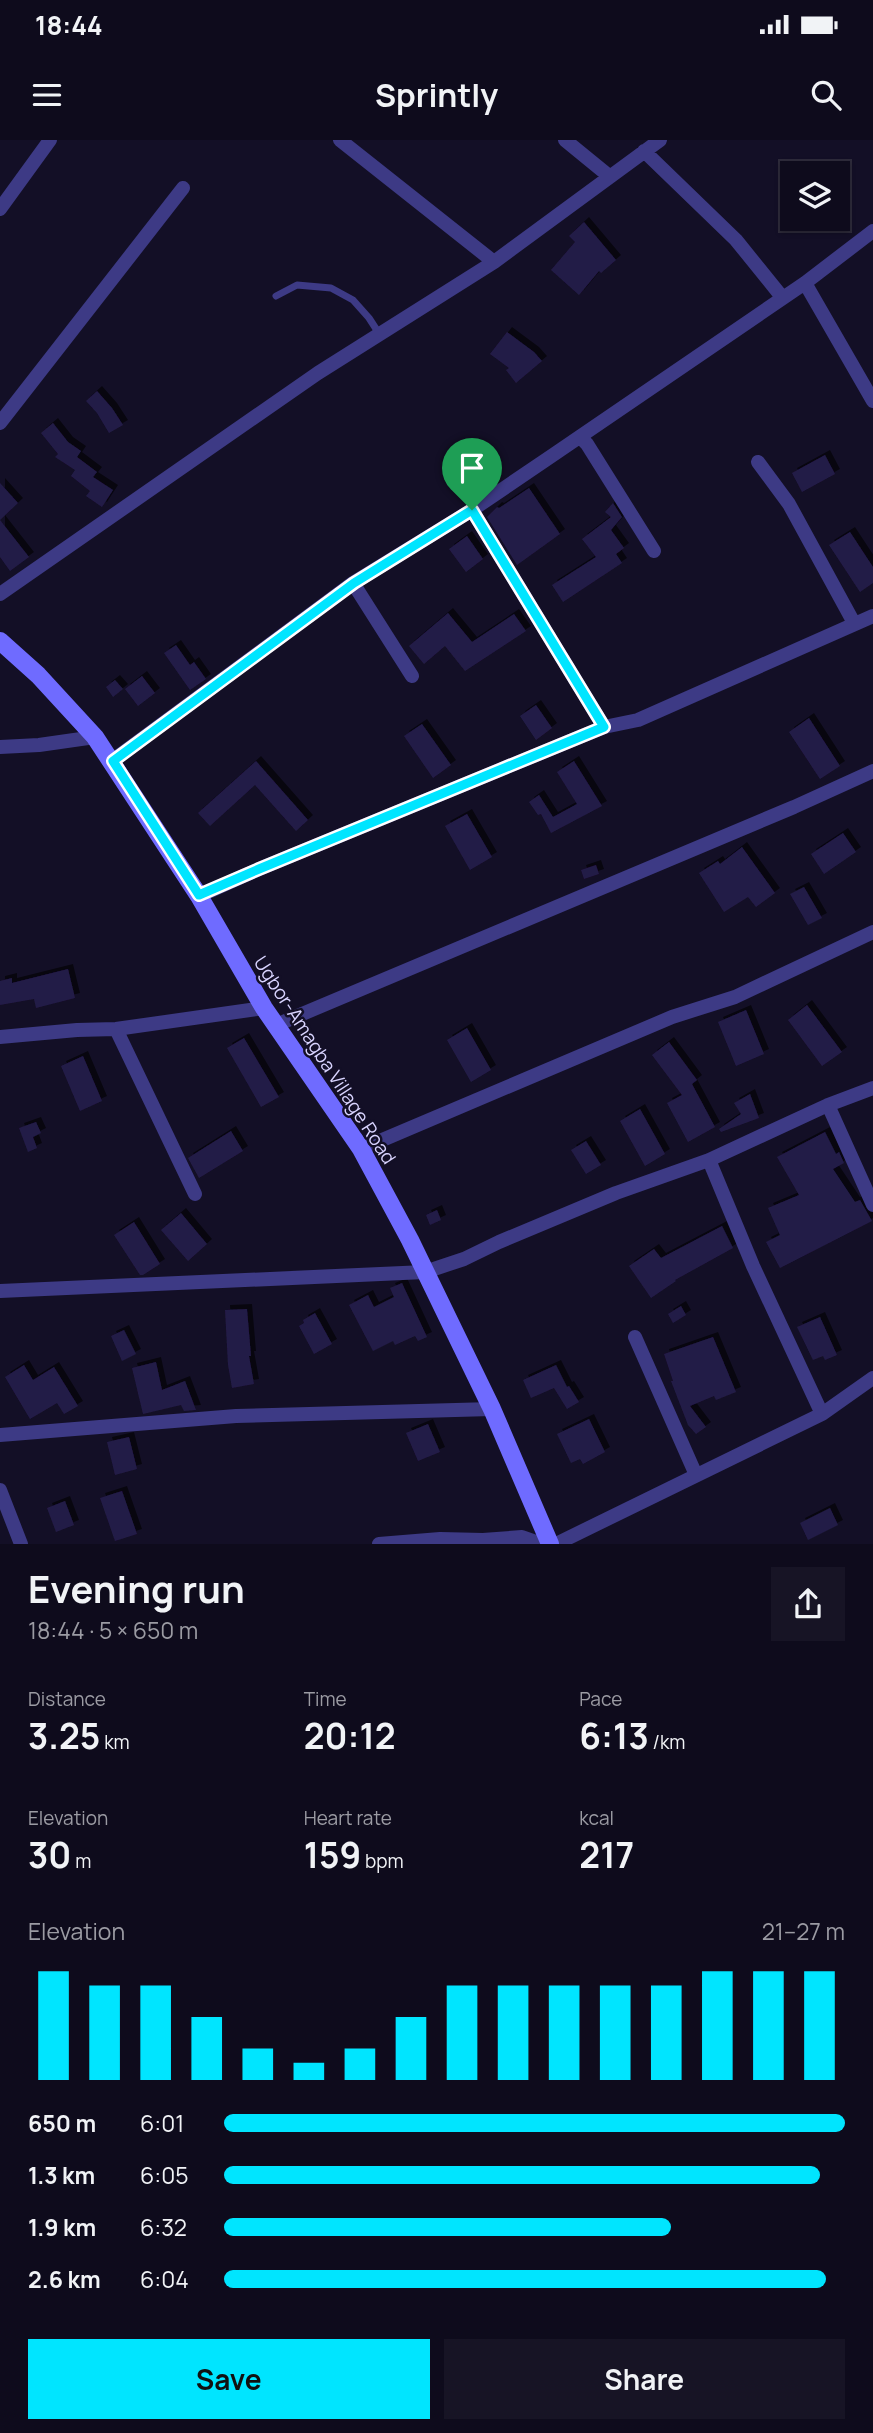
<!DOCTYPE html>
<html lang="en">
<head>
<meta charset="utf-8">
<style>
	body { margin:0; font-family:Manrope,sans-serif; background:#171425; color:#f1f3f6; height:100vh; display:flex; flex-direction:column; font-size:26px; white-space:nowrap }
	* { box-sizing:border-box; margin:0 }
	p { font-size:23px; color:#9b9ba3 }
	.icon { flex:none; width:38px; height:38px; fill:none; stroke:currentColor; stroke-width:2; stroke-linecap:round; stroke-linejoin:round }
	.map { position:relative; height:1404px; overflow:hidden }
	.panel { display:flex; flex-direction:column; background:#0e0b1c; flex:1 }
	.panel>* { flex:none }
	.fabs { position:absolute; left:780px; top:21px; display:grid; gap:14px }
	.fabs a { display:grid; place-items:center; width:70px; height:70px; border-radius:0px; background:#0e0b1c; box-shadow:0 2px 5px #0004,0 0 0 2px #2e2b3b; font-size:35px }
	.pin { position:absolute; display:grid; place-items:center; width:60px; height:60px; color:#fff; margin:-72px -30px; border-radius:50% 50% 50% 0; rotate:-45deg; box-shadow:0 0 7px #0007 }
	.pin .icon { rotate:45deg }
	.round { display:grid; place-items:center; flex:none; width:74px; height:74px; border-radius:0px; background:#171425 }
	.headline { display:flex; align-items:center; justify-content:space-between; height:119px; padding:0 28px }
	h1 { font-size:38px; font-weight:700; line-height:52px }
	.metrics { display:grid; grid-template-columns:repeat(3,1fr); gap:10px; height:119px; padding:7px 28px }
	.metrics div { display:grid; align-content:center }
	.metrics b { font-size:35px; font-weight:700 }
	.metrics small { font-size:19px; font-weight:400 }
	.metrics p { font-size:19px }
	.chart { height:196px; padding:14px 28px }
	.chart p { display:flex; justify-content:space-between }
	.chart svg { width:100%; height:126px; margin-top:7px; stroke:#00e5ff; stroke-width:6 }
	.primary-button { display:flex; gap:14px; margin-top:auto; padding:14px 28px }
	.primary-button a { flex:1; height:80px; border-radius:0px; background:#00e5ff; color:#111; font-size:28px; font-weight:700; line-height:80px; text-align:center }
	.primary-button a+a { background:#171425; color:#f1f3f6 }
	ul { padding:0 28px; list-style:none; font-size:23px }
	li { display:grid; grid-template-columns:112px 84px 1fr; align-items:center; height:52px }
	li i { height:18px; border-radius:9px; background:#00e5ff }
	.status { display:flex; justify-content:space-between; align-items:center; height:49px; padding:0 35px; background:#0e0b1c; direction:ltr }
	.status svg { height:19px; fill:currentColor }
	header { display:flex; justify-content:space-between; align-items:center; height:91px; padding:0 28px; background:#0e0b1c; font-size:32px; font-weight:700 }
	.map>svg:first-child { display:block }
	.building { fill:#241b47; filter:url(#shadow) }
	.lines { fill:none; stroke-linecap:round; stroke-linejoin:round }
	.lane { stroke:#3d3a85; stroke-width:7 }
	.street { stroke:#3d3a85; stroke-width:14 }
	.secondary { stroke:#6f6bff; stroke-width:18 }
	.route-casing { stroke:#fff; stroke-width:14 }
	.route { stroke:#00e5ff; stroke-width:9 }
	.labels { text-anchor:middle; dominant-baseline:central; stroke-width:5; stroke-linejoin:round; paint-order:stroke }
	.street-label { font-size:19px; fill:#d9d4ff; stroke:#130f26 }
</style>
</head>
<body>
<div class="status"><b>18:44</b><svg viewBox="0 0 49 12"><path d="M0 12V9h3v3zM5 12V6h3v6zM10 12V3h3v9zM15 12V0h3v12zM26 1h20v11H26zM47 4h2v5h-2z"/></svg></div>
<header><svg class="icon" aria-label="menu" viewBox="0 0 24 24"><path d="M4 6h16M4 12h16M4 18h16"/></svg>Sprintly<svg class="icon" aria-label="search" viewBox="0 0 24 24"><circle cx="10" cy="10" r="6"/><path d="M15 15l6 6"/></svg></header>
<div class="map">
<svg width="873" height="1404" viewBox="0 0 873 1404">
	<defs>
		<filter id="shadow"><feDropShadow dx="5" dy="-5" stdDeviation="0" flood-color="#0009"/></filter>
	</defs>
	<rect width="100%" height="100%" fill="#130f26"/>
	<path class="building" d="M 584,82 L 616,120 L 601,133 L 599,131 L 579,155 L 551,130 L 575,102 L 569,96 Z
		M 507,192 L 534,212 L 542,221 L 516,243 L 506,230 L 509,228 L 490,214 Z
		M 97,251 L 112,268 L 123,285 L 109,293 L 97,273 L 86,261 Z
		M 53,283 L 68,302 L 81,311 L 77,317 L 97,332 L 93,337 L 113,350 L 102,367 L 86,356 L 90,351 L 71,336 L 75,330 L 55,317 L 58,314 L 41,293 Z
		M 825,315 L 835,334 L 802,352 L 792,333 Z
		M 0,343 L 18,363 L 0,380 Z
		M 529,348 L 560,394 L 517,425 L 487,377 L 497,367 L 499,368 Z
		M 613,363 L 622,377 L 611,390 L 624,408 L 616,414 L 622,423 L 563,462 L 552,445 L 596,417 L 582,399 L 611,377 L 605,372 Z
		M 0,380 L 29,417 L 10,431 L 0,417 Z
		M 850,392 L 873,427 L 873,443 L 860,452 L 829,405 Z
		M 467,396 L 483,419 L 466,432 L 449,409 Z
		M 448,473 L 472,502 L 514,474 L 526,491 L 465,531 L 445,506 L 424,524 L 409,506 Z
		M 176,505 L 190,525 L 194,522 L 206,539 L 190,550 L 164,513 Z
		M 142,536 L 155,553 L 138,566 L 125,549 Z
		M 115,540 L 123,549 L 113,557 L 106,547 Z
		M 536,565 L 552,588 L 536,600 L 520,576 Z
		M 809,578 L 840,626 L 820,639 L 789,592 Z
		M 422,584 L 451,625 L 433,638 L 404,596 Z
		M 256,621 L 308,680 L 296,691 L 255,645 L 210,686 L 198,673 Z
		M 574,621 L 602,666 L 551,693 L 541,674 L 538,675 L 529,662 L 539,655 L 553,677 L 577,664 L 557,632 Z
		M 467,674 L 492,717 L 470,730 L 445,686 Z
		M 843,693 L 856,712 L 824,734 L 811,714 Z
		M 742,707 L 775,753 L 756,767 L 748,757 L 724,772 L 699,733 L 718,721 L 720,724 Z
		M 596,725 L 599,734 L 584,739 L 581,730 Z
		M 804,747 L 822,778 L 808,785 L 790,754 Z
		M 68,829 L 75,858 L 36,868 L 34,859 L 0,865 L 0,841 L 12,838 L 12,843 Z
		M 807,865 L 842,912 L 822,926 L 788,880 Z
		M 746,870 L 764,914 L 736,926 L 718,882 Z
		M 467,888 L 491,930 L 471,942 L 447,900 Z
		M 244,898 L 279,957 L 261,967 L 227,908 Z
		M 669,902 L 697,940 L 692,944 L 715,987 L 688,1002 L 667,963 L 682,955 L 652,915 Z
		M 83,916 L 102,961 L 80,971 L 61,926 Z
		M 750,954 L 759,978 L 721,992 L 719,989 L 741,974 L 734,963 Z
		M 640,969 L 665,1014 L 645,1026 L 620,981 Z
		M 36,982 L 41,993 L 33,997 L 37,1008 L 28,1012 L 19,988 Z
		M 231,991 L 243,1011 L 199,1038 L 188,1018 Z
		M 825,992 L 836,1014 L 839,1012 L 844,1023 L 833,1029 L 855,1062 L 860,1060 L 872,1081 L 780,1128 L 766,1102 L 780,1095 L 768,1068 L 799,1055 L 777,1017 Z
		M 586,1001 L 601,1025 L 586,1034 L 571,1010 Z
		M 437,1070 L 441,1080 L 430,1085 L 426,1075 Z
		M 181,1073 L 207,1104 L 188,1121 L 161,1090 Z
		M 134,1082 L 160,1124 L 143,1135 L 140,1135 L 114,1095 Z
		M 722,1086 L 733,1108 L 675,1140 L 676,1141 L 651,1158 L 629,1126 L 654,1109 L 661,1118 Z
		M 402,1143 L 427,1197 L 418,1201 L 415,1196 L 395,1205 L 393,1201 L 373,1211 L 349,1165 L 368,1155 L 374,1167 L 394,1157 L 390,1148 Z
		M 681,1166 L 686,1175 L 673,1183 L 668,1174 Z
		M 247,1169 L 251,1216 L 249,1216 L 254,1244 L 232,1248 L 228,1225 L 225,1170 Z
		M 315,1173 L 332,1204 L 314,1214 L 299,1186 L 304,1183 L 303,1180 Z
		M 820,1177 L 837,1215 L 825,1220 L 823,1216 L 813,1220 L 797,1187 Z
		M 124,1190 L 136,1214 L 122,1221 L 111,1196 Z
		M 713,1197 L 736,1252 L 716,1260 L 714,1256 L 690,1266 L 706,1287 L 696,1294 L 688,1285 L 671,1241 L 673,1241 L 664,1214 Z
		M 156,1222 L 162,1250 L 185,1241 L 196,1270 L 184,1271 L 181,1265 L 143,1274 L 132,1228 Z
		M 24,1225 L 33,1240 L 54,1227 L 78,1266 L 64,1274 L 57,1263 L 30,1279 L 5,1237 Z
		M 556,1225 L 567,1247 L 569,1246 L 579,1262 L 567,1269 L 554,1248 L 531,1258 L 523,1240 Z
		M 589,1279 L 605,1312 L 583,1324 L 580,1319 L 571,1323 L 557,1294 Z
		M 428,1284 L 440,1312 L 418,1321 L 406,1293 Z
		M 129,1297 L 137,1329 L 115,1335 L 107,1302 Z
		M 122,1351 L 137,1394 L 115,1401 L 100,1358 Z
		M 65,1361 L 74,1385 L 56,1392 L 47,1368 Z
		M 830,1368 L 838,1385 L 808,1400 L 800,1383 Z"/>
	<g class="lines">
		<path class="lane" d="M 276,156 L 297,145 L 331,148 L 353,160 L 369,178 L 380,195"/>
		<path class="street" d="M 340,0 L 494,122
			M 565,0 L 609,36
			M 644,11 L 736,100 L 782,157
			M 0,69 L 50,0
			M 805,143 L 873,261
			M 0,283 L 183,48
			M 580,297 L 587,304 L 654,411
			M 758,322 L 789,364 L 854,483
			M 472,370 L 604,587
			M 353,443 L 412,536
			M 0,454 L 318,233 L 494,122 L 660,0
			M 0,607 L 39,605 L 95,597
			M 112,621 L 353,443 L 472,370 L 553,315 L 805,143 L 873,91
			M 199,756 L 259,729 L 604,587 L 638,580 L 873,476
			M 276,885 L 794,667 L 873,631
			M 116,889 L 195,1054
			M 0,897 L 77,890 L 116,889 L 264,868
			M 828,965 L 873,1065
			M 361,1009 L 672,877 L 735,857 L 873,792
			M 709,1020 L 753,1126 L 822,1274
			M 0,1151 L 425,1132 L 464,1119 L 499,1102 L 616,1053 L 709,1020 L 828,965 L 873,948
			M 635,1197 L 696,1335
			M 0,1295 L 236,1276 L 492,1269
			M 0,1350 L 21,1404
			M 379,1404 L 440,1399 L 483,1400 L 522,1397 L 542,1404
			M 556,1404 L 822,1274 L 873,1238"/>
		<path class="secondary" d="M 0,501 L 38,535 L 95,597 L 199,756 L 264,868 L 361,1009 L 410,1100 L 492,1269 L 550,1404"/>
	</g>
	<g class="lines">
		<defs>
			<path id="route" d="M 472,370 L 604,587 L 259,729 L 199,755 L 113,621 L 354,443 Z"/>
		</defs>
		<use href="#route" class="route-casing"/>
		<use href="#route" class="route"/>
	</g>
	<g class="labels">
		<g class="street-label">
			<text transform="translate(325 920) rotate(57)">Ugbor-Amagba Village Road</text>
		</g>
	</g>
</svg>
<div class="fabs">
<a><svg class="icon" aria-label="layers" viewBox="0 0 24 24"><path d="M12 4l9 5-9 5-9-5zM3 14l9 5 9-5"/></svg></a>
</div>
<div class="pin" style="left:472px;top:370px;background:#1e9e55"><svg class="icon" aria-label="arrive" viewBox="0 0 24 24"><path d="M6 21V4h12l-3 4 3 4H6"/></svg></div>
</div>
<section class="panel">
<div class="headline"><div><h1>Evening run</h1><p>18:44 · 5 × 650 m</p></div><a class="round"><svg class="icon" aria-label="share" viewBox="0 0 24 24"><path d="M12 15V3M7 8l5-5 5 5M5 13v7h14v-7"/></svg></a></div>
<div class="metrics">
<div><p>Distance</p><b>3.25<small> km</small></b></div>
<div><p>Time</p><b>20:12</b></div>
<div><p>Pace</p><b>6:13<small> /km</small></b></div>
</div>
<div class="metrics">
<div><p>Elevation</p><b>30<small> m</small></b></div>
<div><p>Heart rate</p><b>159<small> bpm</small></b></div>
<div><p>kcal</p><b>217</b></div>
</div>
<div class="chart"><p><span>Elevation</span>21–27 m</p>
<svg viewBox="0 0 160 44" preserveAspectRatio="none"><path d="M5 44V6M15 44V11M25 44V11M35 44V22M45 44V33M55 44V38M65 44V33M75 44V22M85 44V11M95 44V11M105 44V11M115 44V11M125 44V11M135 44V6M145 44V6M155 44V6"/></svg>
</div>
<ul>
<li><b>650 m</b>6:01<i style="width:100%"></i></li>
<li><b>1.3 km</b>6:05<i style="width:96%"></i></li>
<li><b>1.9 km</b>6:32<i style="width:72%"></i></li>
<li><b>2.6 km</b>6:04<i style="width:97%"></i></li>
</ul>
<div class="primary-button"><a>Save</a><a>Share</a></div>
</section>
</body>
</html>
